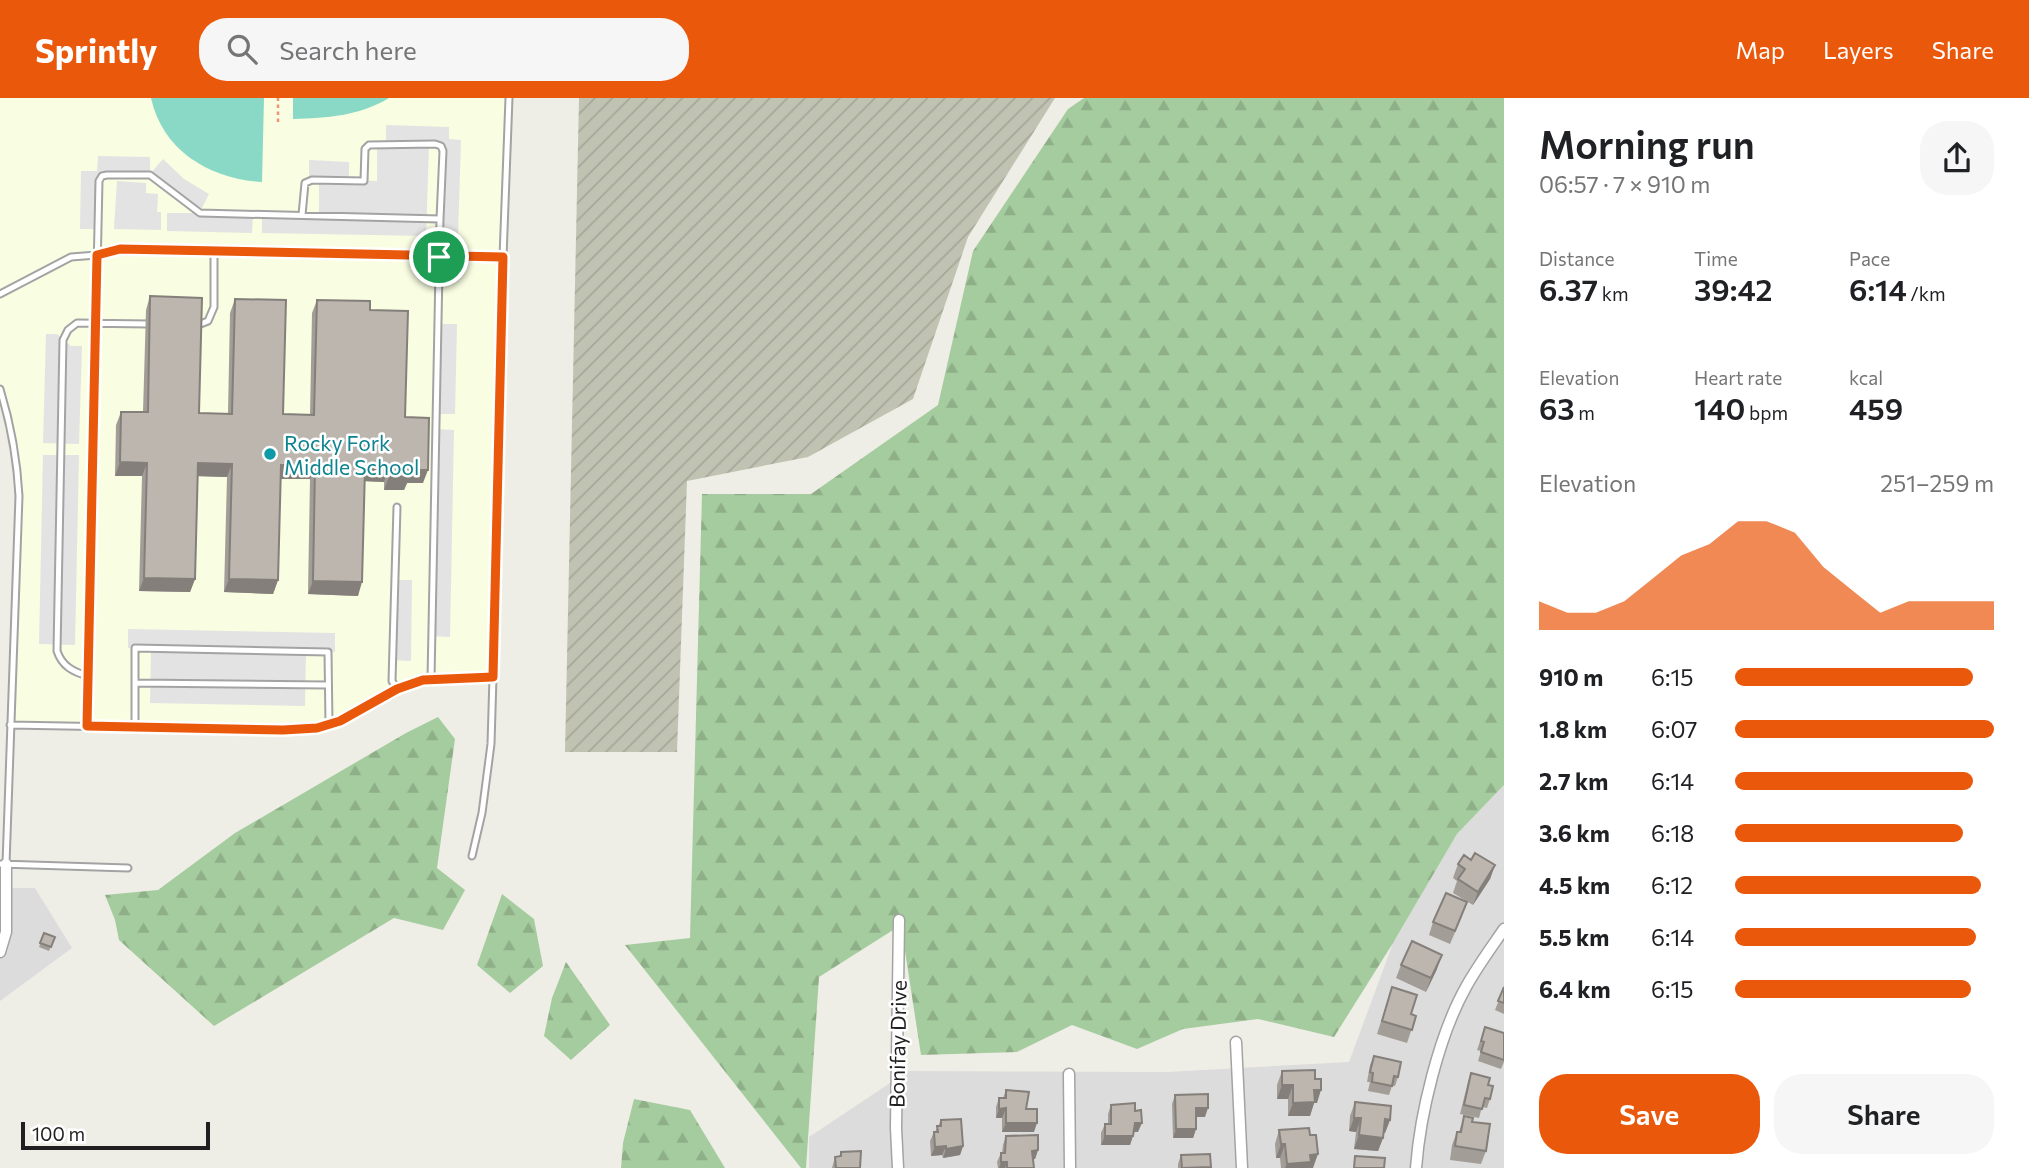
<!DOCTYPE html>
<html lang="en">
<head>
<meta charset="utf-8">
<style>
	body { margin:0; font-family:Commissioner,sans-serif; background:#f6f6f6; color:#202124; height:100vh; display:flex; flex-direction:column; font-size:26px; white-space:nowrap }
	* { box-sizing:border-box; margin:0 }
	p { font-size:23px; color:#757577 }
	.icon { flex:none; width:38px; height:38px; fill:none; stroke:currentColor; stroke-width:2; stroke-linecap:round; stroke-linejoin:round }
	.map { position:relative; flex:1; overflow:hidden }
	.details { display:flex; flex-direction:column; background:#fff; width:525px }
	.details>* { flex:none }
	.scale { position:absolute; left:21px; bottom:18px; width:189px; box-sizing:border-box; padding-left:7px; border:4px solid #1f1f1f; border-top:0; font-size:19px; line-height:24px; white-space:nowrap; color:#1f1f1f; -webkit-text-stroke:5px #fff; paint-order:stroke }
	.pin { position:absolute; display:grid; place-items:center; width:60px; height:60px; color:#fff; margin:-30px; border:4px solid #fff; border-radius:50%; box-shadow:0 2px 7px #0007 }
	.round { display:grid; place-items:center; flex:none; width:74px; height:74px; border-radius:28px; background:#f6f6f6 }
	.headline { display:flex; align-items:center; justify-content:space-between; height:119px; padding:0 35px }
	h1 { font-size:38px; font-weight:600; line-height:52px }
	.figures { display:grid; grid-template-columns:repeat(3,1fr); gap:10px; height:119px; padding:7px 35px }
	.figures div { display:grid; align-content:center }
	.figures b { font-size:30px; font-weight:600 }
	.figures small { font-size:19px; font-weight:400 }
	.figures p { font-size:19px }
	.chart { height:196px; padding:14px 35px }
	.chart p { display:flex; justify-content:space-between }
	.chart svg { width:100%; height:126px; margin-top:7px; fill:#ea580c; opacity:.7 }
	.button { display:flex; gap:14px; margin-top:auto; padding:14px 35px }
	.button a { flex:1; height:80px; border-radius:28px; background:#ea580c; color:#fff; font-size:28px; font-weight:600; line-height:80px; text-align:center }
	.button a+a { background:#f6f6f6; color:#202124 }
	ul { padding:0 35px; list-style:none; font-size:23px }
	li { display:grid; grid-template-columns:112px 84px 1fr; align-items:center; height:52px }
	li i { height:18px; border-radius:9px; background:#ea580c }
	header { display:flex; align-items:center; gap:42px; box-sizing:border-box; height:98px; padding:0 35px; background:#ea580c; color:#fff }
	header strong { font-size:33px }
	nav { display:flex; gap:38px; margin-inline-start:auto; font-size:24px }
	.search { width:490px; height:63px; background:#f6f6f6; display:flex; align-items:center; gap:18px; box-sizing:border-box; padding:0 24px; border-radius:28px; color:#757577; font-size:26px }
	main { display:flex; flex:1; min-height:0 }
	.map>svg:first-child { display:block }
	.residential { fill:#dddcdc }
	.education { fill:#f9fde2 }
	.construction { fill:url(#construction-furrows) }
	.forest { fill:url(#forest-firs) }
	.pitch { fill:#89d9c6 }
	.parking { fill:#e3e3e3 }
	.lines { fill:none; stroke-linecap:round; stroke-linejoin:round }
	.service-casing { stroke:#a3a3a3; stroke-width:9 }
	.minor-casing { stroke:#a3a3a3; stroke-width:13 }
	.path { stroke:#f19476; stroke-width:2.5; stroke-dasharray:3.5 3.5; stroke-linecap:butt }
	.service { stroke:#fff; stroke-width:5 }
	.minor { stroke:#fff; stroke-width:10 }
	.wall { fill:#a29d96 }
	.shaded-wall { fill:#847f7a }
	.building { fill:#bcb6af; stroke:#847f7a; stroke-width:2 }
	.route-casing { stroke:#fff; stroke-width:14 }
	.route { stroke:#ea580c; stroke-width:9 }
	.culture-dot { fill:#0f9aa8; stroke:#fff; stroke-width:2.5 }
	.labels { text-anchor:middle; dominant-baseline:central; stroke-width:5; stroke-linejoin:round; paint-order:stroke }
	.culture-label { font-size:21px; fill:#0d838f; stroke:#fff; text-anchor:start }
	.street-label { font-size:21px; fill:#1f1f1f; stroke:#fff }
</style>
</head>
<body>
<header>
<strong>Sprintly</strong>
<div class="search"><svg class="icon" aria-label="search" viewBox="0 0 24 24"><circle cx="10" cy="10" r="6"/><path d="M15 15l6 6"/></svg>Search here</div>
<nav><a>Map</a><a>Layers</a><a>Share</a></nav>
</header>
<main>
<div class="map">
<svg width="1504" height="1070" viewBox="0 0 1504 1070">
	<defs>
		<pattern id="construction-furrows" width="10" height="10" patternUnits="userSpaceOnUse" patternTransform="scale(1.75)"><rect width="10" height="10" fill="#c1c3b2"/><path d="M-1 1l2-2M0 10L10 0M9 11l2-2" fill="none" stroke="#a5a799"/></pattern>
		<pattern id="forest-firs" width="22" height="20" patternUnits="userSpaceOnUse" patternTransform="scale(1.75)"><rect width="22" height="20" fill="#a5cc9e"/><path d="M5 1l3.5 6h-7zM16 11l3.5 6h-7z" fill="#8eaf88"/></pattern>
	</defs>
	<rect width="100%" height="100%" fill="#efeee6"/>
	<path class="residential" d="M 1504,687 L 1504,1070 L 809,1070 L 809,1039 L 908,973 L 1166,974 L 1349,964 L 1393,845 L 1457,736 Z
		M 0,790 L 35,790 L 72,850 L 0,903 Z"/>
	<path class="education" d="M 0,0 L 508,0 L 493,579 L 431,581 L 397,591 L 329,626 L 283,632 L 10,627 L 17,462 L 17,363 L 0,291 Z"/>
	<path class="construction" d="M 579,0 L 1055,0 L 968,139 L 913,301 L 808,359 L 687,383 L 677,654 L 565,654 Z"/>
	<path class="forest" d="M 1084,0 L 1504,0 L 1504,687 L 1457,736 L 1393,845 L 1334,939 L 1258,921 L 1183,931 L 1137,951 L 1072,927 L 1017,954 L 921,957 L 901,827 L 819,879 L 806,1070 L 801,1070 L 625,847 L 690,840 L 702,396 L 811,396 L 938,307 L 973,153 L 1068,11 Z
		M 438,619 L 455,641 L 437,770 L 465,792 L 443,832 L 394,820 L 214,928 L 119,842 L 115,822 L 105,797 L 158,792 L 235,735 L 406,635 Z
		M 502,796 L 534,821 L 543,868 L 510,895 L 477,867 Z
		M 566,864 L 610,927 L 571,962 L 544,938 L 552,900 Z
		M 634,1001 L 690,1012 L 725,1070 L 621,1070 L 623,1045 Z"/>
	<path class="pitch" d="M 151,0 L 264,0 L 262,84 C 211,81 163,54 151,0 Z
		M 293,0 L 389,0 C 359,18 327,20 293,21 Z"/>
	<path class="parking" d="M 386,27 L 449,29 L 449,41 L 461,42 L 458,139 L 440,139 L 441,48 L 429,47 L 426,138 L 262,135 L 262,116 L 319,118 L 319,82 L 309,81 L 309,62 L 349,64 L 349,82 L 377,83 L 377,45 L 386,45 Z
		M 98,58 L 150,59 L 150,76 L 163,61 L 184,81 L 209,96 L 200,114 L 253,116 L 252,135 L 167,133 L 167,115 L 198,115 L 156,80 L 100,77 L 99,131 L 80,131 L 81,73 L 97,73 Z
		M 117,83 L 146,85 L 146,95 L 158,96 L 157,114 L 161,114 L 161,132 L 114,131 Z
		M 438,226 L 457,226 L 455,316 L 436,316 Z
		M 46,236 L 57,236 L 71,248 L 82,248 L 79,346 L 43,345 Z
		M 436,331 L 454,332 L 450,539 L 432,538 Z
		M 43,357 L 79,357 L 75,547 L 39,546 Z
		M 395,482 L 412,482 L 411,563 L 392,562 Z
		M 128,531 L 335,535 L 335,554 L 306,554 L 305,608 L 150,605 L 151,551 L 128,550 Z"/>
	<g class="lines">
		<defs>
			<path id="service" d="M 302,117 L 305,85 L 312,82 L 364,83 L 365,51 L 369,47 L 435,46 L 441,48 L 443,53 L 440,121
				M 503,159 L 509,0
				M 0,196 L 71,159 L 97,157 L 120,151 L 503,159 L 493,579 L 423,582 L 397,591 L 340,623 L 317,630 L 283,632 L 10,627
				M 198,227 L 208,223 L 214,209 L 214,153
				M 0,291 C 11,327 17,360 19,398 L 6,766
				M 88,578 C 73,574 62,568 57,553 L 63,242 L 68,232 L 77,225 L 149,226
				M 136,585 L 327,587
				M 397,591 L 392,583 L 397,409
				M 87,628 L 99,83 L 102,78 L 107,77 L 150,77 L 200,115 L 440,121 L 431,581
				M 135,629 L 135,550 L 328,554 L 329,626
				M 472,758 L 482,715 L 491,646 L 493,579
				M 0,766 L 128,770"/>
			<path id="minor" d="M 0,854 L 6,834 L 6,766
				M 1236,944 L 1242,1070
				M 1069,976 L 1070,1070
				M 898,1070 L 896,1030 L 899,822
				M 1416,1070 C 1420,1016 1439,937 1466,889 C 1477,869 1491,850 1504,831"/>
		</defs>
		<use href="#service" class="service-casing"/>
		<use href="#minor" class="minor-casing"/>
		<path class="path" d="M 278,24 L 278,0"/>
		<use href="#service" class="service"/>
		<use href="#minor" class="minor"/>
	</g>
	<path class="wall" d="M 150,198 L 199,315 L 228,316 L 230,215 L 235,201 L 283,316 L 310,317 L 312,215 L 317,202 L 370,212 L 405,319 L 423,385 L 407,385 L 404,392 L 384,392 L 384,384 L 365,383 L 358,498 L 308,496 L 310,381 L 281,381 L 278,482 L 273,496 L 224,494 L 227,379 L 197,378 L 195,481 L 190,494 L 139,493 L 142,378 L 115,378 L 116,327 L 121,314 L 143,314 L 146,212 Z
		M 1471,762 L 1495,767 L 1490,781 L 1473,807 L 1453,795 L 1457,783 L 1453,780 L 1458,766 Z
		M 1462,818 L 1450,846 L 1429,837 L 1433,824 Z
		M 44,835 L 55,839 L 49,853 L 39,849 Z
		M 1401,867 L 1437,871 L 1426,894 L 1396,880 Z
		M 1392,889 L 1411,916 L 1416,918 L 1407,945 L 1377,936 Z
		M 1504,889 L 1504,916 L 1495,912 Z
		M 1485,929 L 1504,935 L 1504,964 L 1501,971 L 1478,963 L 1481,953 L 1477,952 Z
		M 1374,958 L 1398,979 L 1395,988 L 1392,988 L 1389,997 L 1368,993 L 1370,984 L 1367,984 L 1370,967 Z
		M 1282,973 L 1317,1005 L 1314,1005 L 1310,1018 L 1288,1018 L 1288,1001 L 1277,1001 L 1277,987 Z
		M 1471,975 L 1488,987 L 1490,1001 L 1487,1010 L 1482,1009 L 1479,1020 L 1460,1016 L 1468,984 Z
		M 1006,992 L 1026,1011 L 1034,1034 L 1002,1034 L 1002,1020 L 996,1020 L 996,1009 L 999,1000 L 1003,1000 Z
		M 1175,997 L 1205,1019 L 1196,1019 L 1196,1031 L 1193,1040 L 1173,1040 L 1172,1006 Z
		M 1355,1004 L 1390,1022 L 1385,1035 L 1383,1035 L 1383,1040 L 1378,1053 L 1354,1051 L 1356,1034 L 1349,1033 L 1350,1018 Z
		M 1111,1007 L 1135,1013 L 1138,1034 L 1134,1034 L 1130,1047 L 1101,1047 L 1101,1035 L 1105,1026 L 1108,1026 L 1108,1016 Z
		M 1464,1018 L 1472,1024 L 1486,1053 L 1481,1066 L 1450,1062 L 1452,1047 L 1457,1034 L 1459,1034 Z
		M 941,1022 L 963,1048 L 960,1057 L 943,1060 L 942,1057 L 931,1058 L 930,1043 L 934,1034 L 935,1034 Z
		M 1279,1032 L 1313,1070 L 1281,1070 L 1280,1060 L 1276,1060 L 1275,1046 Z
		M 1006,1038 L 1038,1052 L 1035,1061 L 1033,1061 L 1034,1070 L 998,1070 L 997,1064 L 1001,1055 L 1002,1055 L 1003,1047 Z
		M 841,1054 L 860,1070 L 832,1070 L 835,1059 L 839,1059 Z
		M 1181,1057 L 1211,1070 L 1178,1070 L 1178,1066 Z"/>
	<path class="shaded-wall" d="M 120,364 L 147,365 L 142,378 L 115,378 Z
		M 198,365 L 232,366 L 227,379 L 193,378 Z
		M 281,367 L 315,368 L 310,381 L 276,381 Z
		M 365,370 L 389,370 L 384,384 L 360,383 Z
		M 409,372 L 428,372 L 423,385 L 407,385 L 404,392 L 384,392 L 389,378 Z
		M 144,480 L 195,481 L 190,494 L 139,493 Z
		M 229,481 L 278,482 L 273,496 L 224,494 Z
		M 313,483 L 362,484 L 358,498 L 308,496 Z
		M 1495,767 L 1490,781 L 1473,807 L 1478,794 Z
		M 1442,857 L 1437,871 L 1426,894 L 1431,880 Z
		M 1282,987 L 1293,987 L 1288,1001 L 1277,1001 Z
		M 1314,992 L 1321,992 L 1317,1005 L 1314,1005 L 1310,1018 L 1288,1018 L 1293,1005 Z
		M 1006,1010 L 1002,1020 L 996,1020 L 999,1011 Z
		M 1196,1010 L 1208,1010 L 1205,1019 L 1192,1019 Z
		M 1354,1020 L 1361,1020 L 1356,1034 L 1349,1033 Z
		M 1385,1021 L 1390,1022 L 1385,1035 L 1380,1035 Z
		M 1006,1025 L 1037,1025 L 1034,1034 L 1002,1034 Z
		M 1135,1025 L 1142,1025 L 1138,1034 L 1132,1034 Z
		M 1176,1031 L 1196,1031 L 1193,1040 L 1173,1040 Z
		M 1359,1037 L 1383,1040 L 1378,1053 L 1354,1051 Z
		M 1105,1038 L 1133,1038 L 1130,1047 L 1101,1047 Z
		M 1281,1046 L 1285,1046 L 1280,1060 L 1276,1060 Z
		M 946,1048 L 942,1057 L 931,1058 L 935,1049 Z
		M 963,1048 L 960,1057 L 943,1060 L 946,1051 Z
		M 1038,1052 L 1035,1061 L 1029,1062 L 1032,1053 Z
		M 1318,1056 L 1313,1070 L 1285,1070 L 1287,1066 L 1310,1057 Z
		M 1001,1064 L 1007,1064 L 1005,1070 L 999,1070 Z"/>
	<path class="building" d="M 150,198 L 202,200 L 199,315 L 232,316 L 235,201 L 286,202 L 283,316 L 314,317 L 317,202 L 370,203 L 370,212 L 408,213 L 405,319 L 429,320 L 428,372 L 409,372 L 409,379 L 389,378 L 389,370 L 365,370 L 362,484 L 313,483 L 315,368 L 281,367 L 278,482 L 229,481 L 232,366 L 198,365 L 195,481 L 144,480 L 147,365 L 120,364 L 121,314 L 148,314 Z
		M 1475,755 L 1495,767 L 1478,794 L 1458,781 L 1465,771 L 1458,766 L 1464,757 L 1471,762 Z
		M 1446,795 L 1467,804 L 1455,833 L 1433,824 Z
		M 44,835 L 55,839 L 51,849 L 40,845 Z
		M 1412,843 L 1442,857 L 1431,880 L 1401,867 Z
		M 1392,889 L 1417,897 L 1411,916 L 1416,918 L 1412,932 L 1382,923 Z
		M 1504,889 L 1504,905 L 1498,903 Z
		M 1485,929 L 1504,935 L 1504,962 L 1481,954 L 1484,944 L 1481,943 Z
		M 1374,958 L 1401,964 L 1398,979 L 1394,978 L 1392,988 L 1372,984 L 1373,975 L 1370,974 Z
		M 1315,972 L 1315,981 L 1321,981 L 1321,992 L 1314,992 L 1315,1004 L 1293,1005 L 1293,987 L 1282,987 L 1282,973 Z
		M 1471,975 L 1490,980 L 1488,987 L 1493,988 L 1490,1001 L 1485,1000 L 1482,1011 L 1464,1007 Z
		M 1006,992 L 1029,994 L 1026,1011 L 1037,1011 L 1037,1025 L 1006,1025 L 1006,1010 L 999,1011 L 999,1000 L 1006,1000 Z
		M 1208,996 L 1208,1010 L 1196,1010 L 1196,1031 L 1176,1031 L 1175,997 Z
		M 1355,1004 L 1391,1008 L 1390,1022 L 1385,1021 L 1383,1040 L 1359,1037 L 1361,1020 L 1354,1020 Z
		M 1135,1005 L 1135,1013 L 1141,1012 L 1142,1025 L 1135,1025 L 1133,1038 L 1105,1038 L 1105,1026 L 1111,1026 L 1111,1007 Z
		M 1464,1018 L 1473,1020 L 1472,1024 L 1490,1026 L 1486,1053 L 1455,1048 L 1457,1034 L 1461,1034 Z
		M 961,1021 L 963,1048 L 946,1051 L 946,1048 L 935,1049 L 934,1034 L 938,1034 L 937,1028 L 941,1028 L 941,1022 Z
		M 1309,1030 L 1310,1037 L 1316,1037 L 1318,1056 L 1310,1057 L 1311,1064 L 1287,1066 L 1285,1046 L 1281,1046 L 1279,1032 Z
		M 1038,1037 L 1038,1052 L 1032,1053 L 1034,1070 L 1007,1070 L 1007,1064 L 1001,1064 L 1001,1055 L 1005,1055 L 1006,1038 Z
		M 861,1053 L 860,1070 L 836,1070 L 835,1059 L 841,1058 L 841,1054 Z
		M 1210,1056 L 1211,1069 L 1182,1070 L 1181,1057 Z
		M 1355,1058 L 1385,1060 L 1384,1070 L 1354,1070 Z"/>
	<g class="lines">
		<defs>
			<path id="route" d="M 120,151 L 503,159 L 493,579 L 423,582 L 397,591 L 340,623 L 317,630 L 283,632 L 87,628 L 97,157 Z"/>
		</defs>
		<use href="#route" class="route-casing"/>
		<use href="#route" class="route"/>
	</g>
	<circle class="culture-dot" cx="270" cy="356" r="7"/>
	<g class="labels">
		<g class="culture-label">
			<text x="284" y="344">Rocky Fork<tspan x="284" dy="24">Middle School</tspan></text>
		</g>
		<g class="street-label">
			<text transform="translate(897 946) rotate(-89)">Bonifay Drive</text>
		</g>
	</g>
</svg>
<div class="scale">100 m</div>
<div class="pin" style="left:439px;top:159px;background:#1e9e55"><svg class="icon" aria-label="arrive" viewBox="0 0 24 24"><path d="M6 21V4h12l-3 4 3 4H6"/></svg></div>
</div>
<section class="details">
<div class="headline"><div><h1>Morning run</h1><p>06:57 · 7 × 910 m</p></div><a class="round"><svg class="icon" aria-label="share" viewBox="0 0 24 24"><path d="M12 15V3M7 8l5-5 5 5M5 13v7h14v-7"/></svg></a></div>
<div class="figures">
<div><p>Distance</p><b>6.37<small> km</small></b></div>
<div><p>Time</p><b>39:42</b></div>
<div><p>Pace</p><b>6:14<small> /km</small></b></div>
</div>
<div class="figures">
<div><p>Elevation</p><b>63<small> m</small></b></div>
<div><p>Heart rate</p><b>140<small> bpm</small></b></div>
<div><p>kcal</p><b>459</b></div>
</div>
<div class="chart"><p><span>Elevation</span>251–259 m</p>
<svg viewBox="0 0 160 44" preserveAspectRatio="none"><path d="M0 44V34L10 38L20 38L30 34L40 26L50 18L60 14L70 6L80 6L90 10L100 22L110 30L120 38L130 34L140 34L150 34L160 34V44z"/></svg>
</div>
<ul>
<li><b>910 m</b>6:15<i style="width:92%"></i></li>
<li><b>1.8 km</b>6:07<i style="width:100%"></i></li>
<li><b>2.7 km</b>6:14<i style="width:92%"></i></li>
<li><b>3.6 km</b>6:18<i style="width:88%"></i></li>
<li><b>4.5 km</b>6:12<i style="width:95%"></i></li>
<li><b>5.5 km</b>6:14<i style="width:93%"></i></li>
<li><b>6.4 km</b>6:15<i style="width:91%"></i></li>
</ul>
<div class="button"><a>Save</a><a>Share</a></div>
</section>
</main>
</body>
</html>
